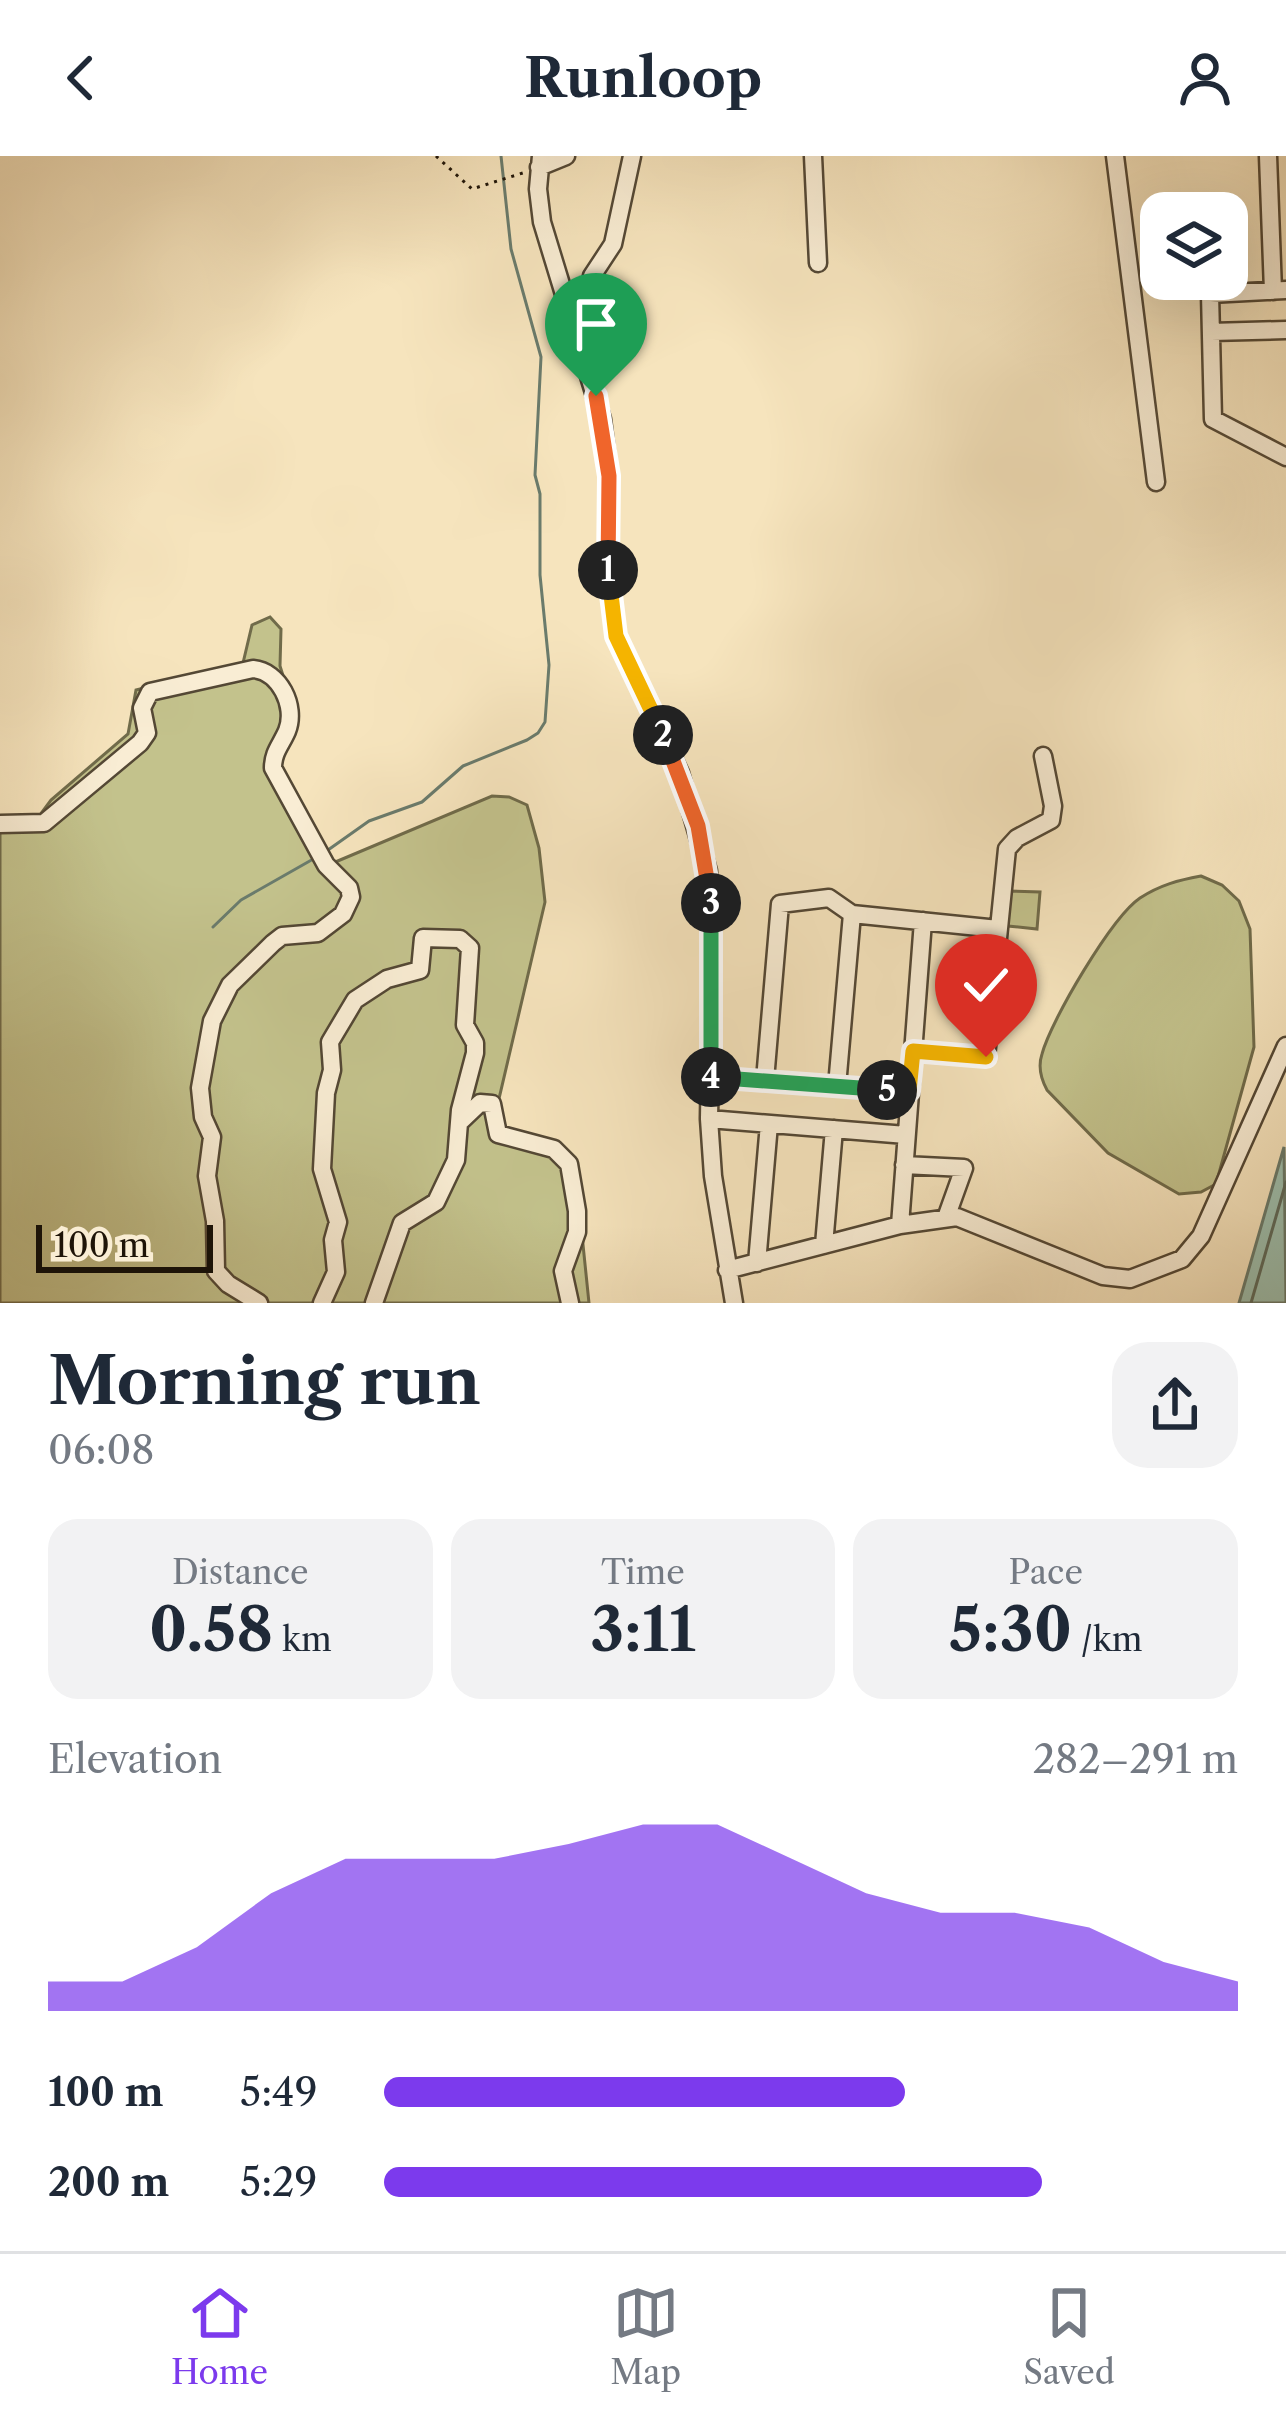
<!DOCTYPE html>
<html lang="en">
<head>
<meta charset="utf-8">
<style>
	body { margin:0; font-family:"Libre Caslon Text",serif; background:#f2f2f3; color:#1f2937; height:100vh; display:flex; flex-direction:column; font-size:45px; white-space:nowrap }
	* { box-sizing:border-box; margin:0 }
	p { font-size:39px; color:#747a83 }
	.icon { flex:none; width:66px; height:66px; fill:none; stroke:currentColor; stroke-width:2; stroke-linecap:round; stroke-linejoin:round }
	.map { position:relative; height:1147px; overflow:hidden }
	.panel { display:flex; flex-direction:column; background:#fff; flex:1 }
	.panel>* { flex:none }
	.buttons { position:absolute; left:1140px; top:36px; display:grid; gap:24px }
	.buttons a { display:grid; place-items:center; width:108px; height:108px; border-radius:24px; background:#fff; box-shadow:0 12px 48px #0002; font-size:60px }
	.scale { position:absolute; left:36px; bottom:30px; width:177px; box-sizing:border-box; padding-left:12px; border:6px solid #1e1408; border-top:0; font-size:33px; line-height:42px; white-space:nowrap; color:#1e1408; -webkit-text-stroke:9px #f9edd4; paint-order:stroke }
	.pin { position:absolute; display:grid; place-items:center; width:102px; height:102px; color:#fff; margin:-123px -51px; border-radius:50% 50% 50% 0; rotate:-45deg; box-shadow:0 0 12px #0007 }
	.pin .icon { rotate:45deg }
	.km { position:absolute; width:60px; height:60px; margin:-30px; border-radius:50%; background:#222; color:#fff; font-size:33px; line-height:60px; text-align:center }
	.round { display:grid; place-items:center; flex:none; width:126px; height:126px; border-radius:36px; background:#f2f2f3 }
	.head { display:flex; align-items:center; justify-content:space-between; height:204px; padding:0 48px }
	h1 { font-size:66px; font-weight:700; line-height:90px }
	.metrics { display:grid; grid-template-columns:repeat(3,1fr); gap:18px; height:204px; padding:12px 48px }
	.metrics div { display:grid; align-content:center; border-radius:30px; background:#f2f2f3; text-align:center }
	.metrics b { font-size:60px; font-weight:700 }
	.metrics small { font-size:33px; font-weight:400 }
	.metrics p { font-size:33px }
	.chart { height:336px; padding:24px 48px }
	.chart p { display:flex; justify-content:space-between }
	.chart svg { width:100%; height:216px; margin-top:12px; fill:#7c3aed; opacity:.7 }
	ul { padding:0 48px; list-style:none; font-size:39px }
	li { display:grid; grid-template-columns:192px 144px 1fr; align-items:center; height:90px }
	li i { height:30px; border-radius:15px; background:#7c3aed }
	header { display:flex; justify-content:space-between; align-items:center; height:156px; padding:0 48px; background:#fff; font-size:54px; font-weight:700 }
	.tabs { display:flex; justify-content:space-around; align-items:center; height:168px; border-top:3px solid #e0e1e3; background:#fff; font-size:33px; color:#747a83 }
	.tabs a { display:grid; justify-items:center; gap:6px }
	.tabs .current { color:#7c3aed }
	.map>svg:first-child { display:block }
	.green { fill:#c3c28c; stroke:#706b4a; stroke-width:3 }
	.water { fill:#9dbfae; stroke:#6a7b6c; stroke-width:3 }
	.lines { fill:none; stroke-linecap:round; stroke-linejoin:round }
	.shore { stroke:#5e6a5b; stroke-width:3 }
	.stream { stroke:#6a7b6c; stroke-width:3 }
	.minor-casing { stroke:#544835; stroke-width:21 }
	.path { stroke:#1e1408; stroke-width:3; stroke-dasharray:3 6; stroke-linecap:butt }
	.minor { stroke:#f9edd4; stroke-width:16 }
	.split-1-casing { stroke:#fff; stroke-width:24 }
	.split-2-casing { stroke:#fff; stroke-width:24 }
	.split-3-casing { stroke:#fff; stroke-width:24 }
	.split-4-casing { stroke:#fff; stroke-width:24 }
	.split-5-casing { stroke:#fff; stroke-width:24 }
	.split-6-casing { stroke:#fff; stroke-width:24 }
	.split-1 { stroke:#f0652b; stroke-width:15 }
	.split-2 { stroke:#f5b400; stroke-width:15 }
	.split-3 { stroke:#f0652b; stroke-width:15 }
	.split-4 { stroke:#22a559; stroke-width:15 }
	.split-5 { stroke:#22a559; stroke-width:15 }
	.split-6 { stroke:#f5b400; stroke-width:15 }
</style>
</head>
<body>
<header><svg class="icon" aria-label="back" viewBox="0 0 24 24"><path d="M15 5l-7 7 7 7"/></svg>Runloop<svg class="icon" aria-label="person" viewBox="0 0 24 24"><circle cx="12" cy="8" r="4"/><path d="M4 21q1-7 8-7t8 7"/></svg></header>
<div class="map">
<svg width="1286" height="1147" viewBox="0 0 1286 1147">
	<rect width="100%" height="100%" fill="#f6e4bd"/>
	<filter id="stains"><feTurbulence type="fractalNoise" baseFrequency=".00167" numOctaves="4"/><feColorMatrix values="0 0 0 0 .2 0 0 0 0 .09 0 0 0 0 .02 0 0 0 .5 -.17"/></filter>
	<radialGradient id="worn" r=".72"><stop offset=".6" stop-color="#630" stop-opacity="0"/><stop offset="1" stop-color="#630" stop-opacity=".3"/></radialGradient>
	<path class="green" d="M 270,461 L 281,473 L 280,510 L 297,564 L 278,607 L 333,707 L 492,640 L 509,641 L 527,649 L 539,692 L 545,746 L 498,947 L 507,976 L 554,985 L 574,1001 L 589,1147 L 0,1147 L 0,661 L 37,663 L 51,644 L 128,578 L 136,534 L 243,507 L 252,469 Z
		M 1201,720 L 1222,729 L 1239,745 L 1250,773 L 1254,891 L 1216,1028 L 1201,1036 L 1179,1038 L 1108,997 L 1047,934 C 1041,923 1038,910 1042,898 C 1051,864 1112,761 1140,742 C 1160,729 1179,724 1201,720 Z
		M 1007,735 L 1040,736 L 1037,773 L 1008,770 L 1005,764 Z"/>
	<path class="water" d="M 1284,991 L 1286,1147 L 1239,1147 Z"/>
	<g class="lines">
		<path class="shore" d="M 1251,1147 L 1286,1026"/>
		<path class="stream" d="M 328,694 L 369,665 L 422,646 L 463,610 L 527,584 L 538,577 L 545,566 L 549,509 L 540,419 L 540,338 L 535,319 L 541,201 L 511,93 L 501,0
			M 213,771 L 241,744 L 315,702"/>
		<defs>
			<path id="minor" d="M 541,0 L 538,33 L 542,66 L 602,263 L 609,320 L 608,415 L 616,480 L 680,617 L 708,715 L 712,787 L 709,963 L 713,1020 L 734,1147
				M 813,0 L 818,107
				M 1115,0 L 1156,326
				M 1268,0 L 1273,135
				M 539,11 L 566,0
				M 1286,134 L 1210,138 L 1213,263 L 1286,301
				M 1211,176 L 1286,174
				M 580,182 L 592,120 L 613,88 L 632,0
				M 0,668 L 44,667 L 140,587 L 147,577 L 142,552 L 150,536 L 253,513 C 279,515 297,550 287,575 C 281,589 273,596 273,612 L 326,709 L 349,732 L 351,741 L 343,758 L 318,777 L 282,780 L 273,787 L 230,829 L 212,865 L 200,932 L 203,961 L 212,981 L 207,1020 L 215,1065 L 216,1115 L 228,1128 L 259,1147
				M 913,895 L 986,901 L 1007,693 L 1017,682 L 1051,664 L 1053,650 L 1043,600
				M 710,921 L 909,935
				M 765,924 L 780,748 L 829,742 L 852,758 L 998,773
				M 837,930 L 852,758
				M 709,963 L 906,979
				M 459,967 L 480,947 L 492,948 L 498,978 L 554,993 L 569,1008 L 577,1055 L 577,1076 L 563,1115 L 570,1147
				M 904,1009 L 964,1012 L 946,1062
				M 900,1069 L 923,765
				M 824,1089 L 834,973
				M 757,1107 L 769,968
				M 727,1114 L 900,1069 L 957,1061 L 1103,1120 L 1130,1123 L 1182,1103 L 1201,1080 L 1286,890
				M 322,1147 L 336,1116 L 333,1084 L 338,1066 L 322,1013 L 326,937 L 332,914 L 330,886 L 355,844 L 387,823 L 420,814 L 423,782 L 460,783 L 470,792 L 465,869 L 475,887 L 475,897 L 460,954 L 456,1004 L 436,1046 L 402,1067 L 374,1147"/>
		</defs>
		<use href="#minor" class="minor-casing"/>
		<path class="path" d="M 436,0 L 472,33 L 526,16"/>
		<use href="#minor" class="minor"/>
	</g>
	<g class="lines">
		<defs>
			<path id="split-1" d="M 596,240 L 609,320 L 608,414"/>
			<path id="split-2" d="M 608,414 L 616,480 L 663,579"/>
			<path id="split-3" d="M 663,579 L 698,670 L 711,747"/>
			<path id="split-4" d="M 711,747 L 711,921"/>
			<path id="split-5" d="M 711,921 L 887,934"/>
			<path id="split-6" d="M 887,934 L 909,935 L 913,895 L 986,901"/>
		</defs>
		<use href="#split-1" class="split-1-casing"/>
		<use href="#split-2" class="split-2-casing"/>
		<use href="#split-3" class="split-3-casing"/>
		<use href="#split-4" class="split-4-casing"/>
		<use href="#split-5" class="split-5-casing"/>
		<use href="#split-6" class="split-6-casing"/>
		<use href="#split-1" class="split-1"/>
		<use href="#split-2" class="split-2"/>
		<use href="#split-3" class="split-3"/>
		<use href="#split-4" class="split-4"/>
		<use href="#split-5" class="split-5"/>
		<use href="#split-6" class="split-6"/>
	</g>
	<rect width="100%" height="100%" filter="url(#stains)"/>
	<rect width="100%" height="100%" fill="url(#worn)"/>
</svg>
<div class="buttons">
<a><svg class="icon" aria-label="layers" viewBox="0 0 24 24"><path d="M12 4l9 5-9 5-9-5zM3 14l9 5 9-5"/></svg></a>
</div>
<div class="scale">100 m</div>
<div class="pin" style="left:596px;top:240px;background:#1e9e55"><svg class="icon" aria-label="arrive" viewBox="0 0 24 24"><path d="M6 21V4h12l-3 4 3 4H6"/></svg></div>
<div class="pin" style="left:986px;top:901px;background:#d93025"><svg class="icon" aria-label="check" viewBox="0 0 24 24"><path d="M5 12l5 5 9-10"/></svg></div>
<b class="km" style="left:608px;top:414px">1</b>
<b class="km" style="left:663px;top:579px">2</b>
<b class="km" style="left:711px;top:747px">3</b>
<b class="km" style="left:711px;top:921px">4</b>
<b class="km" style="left:887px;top:934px">5</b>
</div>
<section class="panel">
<div class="head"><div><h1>Morning run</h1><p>06:08</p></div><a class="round"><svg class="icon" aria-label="share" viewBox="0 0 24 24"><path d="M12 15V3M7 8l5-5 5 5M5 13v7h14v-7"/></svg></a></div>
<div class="metrics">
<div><p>Distance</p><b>0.58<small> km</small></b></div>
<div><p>Time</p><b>3:11</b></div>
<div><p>Pace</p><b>5:30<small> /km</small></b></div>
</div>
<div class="chart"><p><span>Elevation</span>282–291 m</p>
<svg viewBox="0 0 160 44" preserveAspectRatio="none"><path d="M0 44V38L10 38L20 31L30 20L40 13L50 13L60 13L70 10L80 6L90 6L100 13L110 20L120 24L130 24L140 27L150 34L160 38V44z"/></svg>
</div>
<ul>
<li><b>100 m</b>5:49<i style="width:61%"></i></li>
<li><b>200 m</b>5:29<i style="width:77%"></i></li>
</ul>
</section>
<nav class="tabs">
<a class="current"><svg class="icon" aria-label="home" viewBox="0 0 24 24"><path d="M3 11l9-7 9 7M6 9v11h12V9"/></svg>Home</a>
<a><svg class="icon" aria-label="map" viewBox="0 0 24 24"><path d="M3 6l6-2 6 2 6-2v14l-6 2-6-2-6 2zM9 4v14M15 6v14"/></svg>Map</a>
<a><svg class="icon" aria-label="saved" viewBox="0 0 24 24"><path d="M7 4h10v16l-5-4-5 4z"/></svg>Saved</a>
</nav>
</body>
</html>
